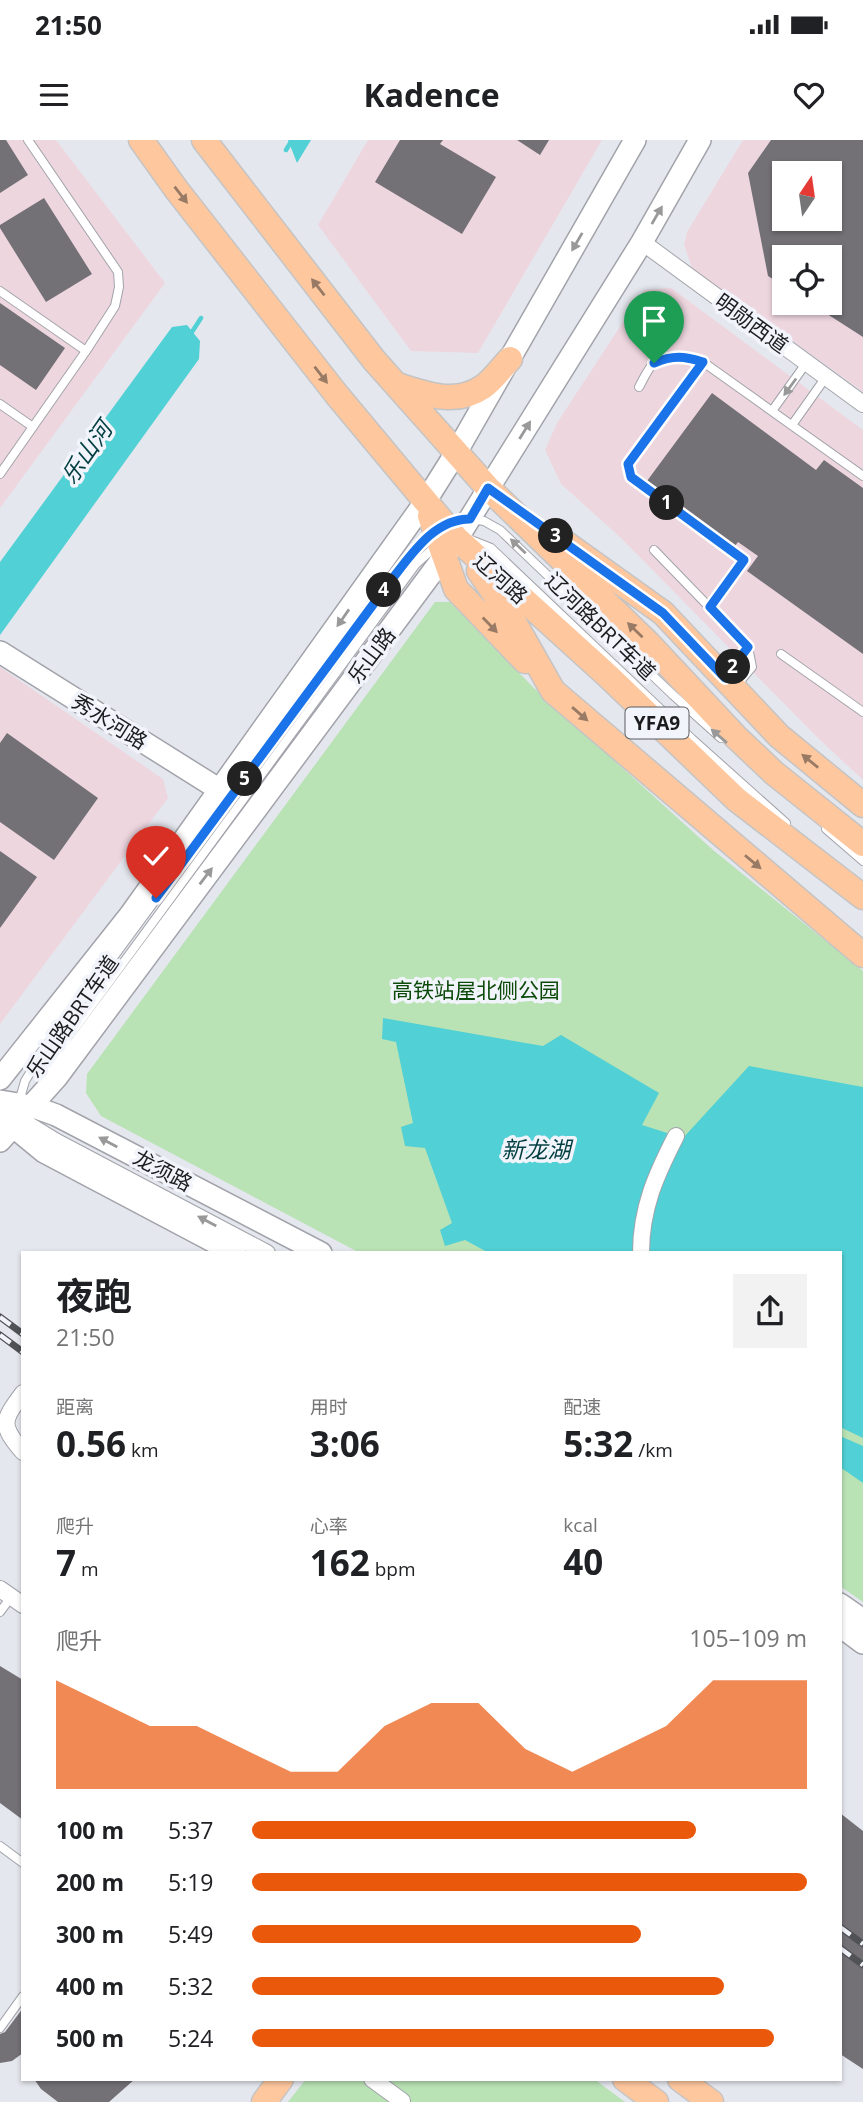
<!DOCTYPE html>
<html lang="zh">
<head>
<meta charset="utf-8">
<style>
	body { margin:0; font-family:"Open Sans","Noto Sans SC",sans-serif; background:#f2f2f2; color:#202124; height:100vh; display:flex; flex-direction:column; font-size:26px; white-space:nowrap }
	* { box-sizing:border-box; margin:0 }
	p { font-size:23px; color:#757577 }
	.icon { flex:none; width:38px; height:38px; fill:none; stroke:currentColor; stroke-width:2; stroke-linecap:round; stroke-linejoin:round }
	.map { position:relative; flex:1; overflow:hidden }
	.sheet { position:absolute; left:21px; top:1111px; width:821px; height:830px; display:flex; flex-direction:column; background:#fff; border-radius:0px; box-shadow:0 2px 5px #0004 }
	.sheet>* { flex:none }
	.needle { width:46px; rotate:13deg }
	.tools { position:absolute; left:772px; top:21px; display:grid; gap:14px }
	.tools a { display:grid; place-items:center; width:70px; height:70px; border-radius:0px; background:#fff; box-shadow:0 2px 5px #0004; font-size:35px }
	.pin { position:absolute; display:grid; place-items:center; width:60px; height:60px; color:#fff; margin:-72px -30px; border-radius:50% 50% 50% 0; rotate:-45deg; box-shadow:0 0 7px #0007 }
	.pin .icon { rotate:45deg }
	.km { position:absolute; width:35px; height:35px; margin:-18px; border-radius:50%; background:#222; color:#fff; font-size:19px; line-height:35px; text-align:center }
	.round { display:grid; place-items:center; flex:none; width:74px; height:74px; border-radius:0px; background:#f2f2f2 }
	.head { display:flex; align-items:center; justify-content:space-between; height:119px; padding:0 35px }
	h1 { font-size:38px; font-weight:700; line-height:52px }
	.metrics { display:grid; grid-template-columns:repeat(3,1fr); gap:10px; height:119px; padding:7px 35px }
	.metrics div { display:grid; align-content:center }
	.metrics b { font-size:35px; font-weight:700 }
	.metrics small { font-size:19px; font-weight:400 }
	.metrics p { font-size:19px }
	.chart { height:196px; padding:14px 35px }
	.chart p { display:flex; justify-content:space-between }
	.chart svg { width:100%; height:126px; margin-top:7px; fill:#ea580c; opacity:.7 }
	ul { padding:0 35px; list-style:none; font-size:23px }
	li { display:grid; grid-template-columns:112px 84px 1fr; align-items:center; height:52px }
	li i { height:18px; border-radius:9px; background:#ea580c }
	.status { display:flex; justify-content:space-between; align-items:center; height:49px; padding:0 35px; background:#fff; direction:ltr }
	.status svg { height:19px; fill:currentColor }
	header { display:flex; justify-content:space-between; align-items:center; height:91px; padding:0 35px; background:#fff; font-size:32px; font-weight:700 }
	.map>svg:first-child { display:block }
	.commercial { fill:#eed6df; fill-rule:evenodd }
	.green { fill:#b9e2b5 }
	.water { fill:#51d0d5 }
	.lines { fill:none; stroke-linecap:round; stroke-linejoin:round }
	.stream { stroke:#51d0d5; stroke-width:4.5 }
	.building { fill:#737076; fill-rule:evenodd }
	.lane-casing { stroke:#a2a3aa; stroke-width:10 }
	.street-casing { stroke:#a2a3aa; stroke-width:18 }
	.secondary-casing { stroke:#a2a3aa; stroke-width:24 }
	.primary-casing { stroke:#c4c4c5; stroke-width:27 }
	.lane { stroke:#fff; stroke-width:8 }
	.street { stroke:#fff; stroke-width:16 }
	.secondary { stroke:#fff; stroke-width:21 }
	.primary { stroke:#fec79e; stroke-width:24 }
	.rail-casing { stroke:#515256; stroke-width:7 }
	.rail { stroke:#f2f4fb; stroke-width:4.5; stroke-dasharray:13; stroke-linecap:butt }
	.oneway { fill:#987a65 }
	.oneway2 { fill:#99999a }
	.route-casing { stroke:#fff; stroke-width:14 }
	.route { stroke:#1a73e8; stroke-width:9 }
	.labels { text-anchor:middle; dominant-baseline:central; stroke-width:7; stroke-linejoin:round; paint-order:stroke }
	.shield { fill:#f2f4fb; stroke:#5c5d61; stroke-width:2 }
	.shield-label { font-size:19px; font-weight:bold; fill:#1c1c1f }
	.street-label { font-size:21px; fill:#1c1c1f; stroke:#f2f4fb }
	.park-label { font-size:21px; fill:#0b4a08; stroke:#f2f4fb }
	.water-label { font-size:23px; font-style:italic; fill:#003e40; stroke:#f2f4fb }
</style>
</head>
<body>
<div class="status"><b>21:50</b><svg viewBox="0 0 49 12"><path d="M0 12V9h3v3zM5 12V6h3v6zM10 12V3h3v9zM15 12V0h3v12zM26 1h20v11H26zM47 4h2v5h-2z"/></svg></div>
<header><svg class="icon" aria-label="menu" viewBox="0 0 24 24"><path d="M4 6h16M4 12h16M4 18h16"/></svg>Kadence<svg class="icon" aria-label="heart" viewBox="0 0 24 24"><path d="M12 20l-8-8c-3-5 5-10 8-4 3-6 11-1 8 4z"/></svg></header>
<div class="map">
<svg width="863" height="1962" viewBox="0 0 863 1962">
	<rect width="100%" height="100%" fill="#e5e7ee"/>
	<path class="commercial" d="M 0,0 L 56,0 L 165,143 L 0,368 Z
		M 368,0 L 602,0 L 478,213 L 411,211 L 318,85 Z
		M 743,0 L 863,0 L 863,252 L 692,128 L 684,105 L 687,92 ZM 784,33 L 830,33 L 830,79 L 784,79 ZM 784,117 L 830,117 L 830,163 L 784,163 Z
		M 671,148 L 863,290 L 863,640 L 818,598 L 621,398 L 561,344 L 545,310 L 557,283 L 644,150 Z
		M 0,527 L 163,639 L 168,658 L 0,884 Z"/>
	<path class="green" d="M 435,462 L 450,462 L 534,548 L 713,710 L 863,831 L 863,1462 L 840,1446 L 840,1113 L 360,1113 L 101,976 L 86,953 L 87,934 Z
		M 306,1939 L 594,1939 L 625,1962 L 288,1962 Z"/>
	<path class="water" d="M 288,0 L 311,0 L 297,23 Z
		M 187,185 L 200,201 L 199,219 L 0,495 L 0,422 L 172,187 Z
		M 383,878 L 543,906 L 561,895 L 659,953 L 642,985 L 683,998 L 749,926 L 863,947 L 863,1298 L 840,1287 L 840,1113 L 489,1113 L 465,1100 L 445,1106 L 440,1090 L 452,1083 L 425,1008 L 405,1006 L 401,987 L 413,983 L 396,902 L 382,899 Z
		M 840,1296 L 863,1306 L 863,1343 L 840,1327 Z"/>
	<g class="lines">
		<path class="stream" d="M 286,10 L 292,0
			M 190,195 L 201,178"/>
	</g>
	<path class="building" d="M 0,0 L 6,0 L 28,35 L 0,53 Z
		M 400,0 L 443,0 L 440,4 L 496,37 L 462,94 L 375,42 Z
		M 517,0 L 549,0 L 540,15 Z
		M 771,0 L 863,0 L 863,197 L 810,163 L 830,163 L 830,117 L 784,117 L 784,146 L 768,136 L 748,33 ZM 784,33 L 830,33 L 830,79 L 784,79 Z
		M 44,58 L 92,134 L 46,162 L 0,88 L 0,85 Z
		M 0,163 L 65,208 L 36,250 L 0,225 Z
		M 712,253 L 816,330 L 824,320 L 863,348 L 863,514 L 747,431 L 758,416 L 738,402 L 735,406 L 647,341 Z
		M 7,593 L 98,658 L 54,720 L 0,682 L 0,603 Z
		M 0,711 L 37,737 L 0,788 Z
		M 0,1526 L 23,1540 L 23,1680 L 0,1663 Z
		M 840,1673 L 863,1691 L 863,1929 L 840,1914 Z
		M 23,1868 L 23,1913 L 12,1921 L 0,1923 L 0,1894 L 5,1892 Z
		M 34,1939 L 135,1939 L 109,1962 L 58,1962 L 41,1949 Z"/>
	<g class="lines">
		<defs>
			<path id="lane" d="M 0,151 L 86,211
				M 703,222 L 628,324 L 631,337 L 744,420 L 710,467
				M 639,247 C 643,240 648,228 654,223 C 668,211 688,217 703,222 L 863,336
				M 0,264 L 33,287
				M 772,271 L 807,222
				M 792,285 L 826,237
				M 0,334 L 86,211 L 115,166 L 119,147 L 118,132 L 28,0
				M 472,379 L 484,381 L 500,390 L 673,555 L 721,598
				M 471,400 L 491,408 L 692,599 L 786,683
				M 654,410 L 748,507 L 752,527 L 736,546
				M 781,514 L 863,572
				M 727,536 L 748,507
				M 826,689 L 863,721
				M 50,937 L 52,922 L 68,898 L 416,424 L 436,406
				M 19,962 L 25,941 L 39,918 L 392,439 L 423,401 L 432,394
				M 0,1472 L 11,1457
				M 0,1706 L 23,1723
				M 0,1888 L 23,1856"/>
			<path id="street" d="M 642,102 L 863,264
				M 11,974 L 55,1001 L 267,1113
				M 641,1113 C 641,1068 656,1035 676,996
				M 23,1253 C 2,1281 0,1285 23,1312
				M 0,1449 L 23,1465
				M 372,1939 L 402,1961"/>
			<path id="secondary" d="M 0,512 L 220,650
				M 0,939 L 130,775 L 425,362 L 457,311 L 635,0
				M 0,961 L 31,966 L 56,975 L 321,1113
				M 4,979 L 44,1012 L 235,1113
				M 0,1001 L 57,937 L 457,399 L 642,102 L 700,0
				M 840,1464 L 863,1480
				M 840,1486 L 863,1503"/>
			<path id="primary" d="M 141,0 L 176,49 L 337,255 L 457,399 L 607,535 L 736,659 L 863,757
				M 204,0 L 374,220 L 488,348 L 648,503 L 736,597 L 774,633 L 863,704
				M 397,245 C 426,254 455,266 483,247 C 493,240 502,227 510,219
				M 430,376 L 456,449 L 525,521
				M 554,395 L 663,473 L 779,596 L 863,665
				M 479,431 L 515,484 L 553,551 L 863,815
				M 625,1939 L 656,1962
				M 680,1939 L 711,1962
				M 264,1962 L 281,1939"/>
		</defs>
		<use href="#lane" class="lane-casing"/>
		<use href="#street" class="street-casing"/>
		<use href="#secondary" class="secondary-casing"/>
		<use href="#primary" class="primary-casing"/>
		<use href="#lane" class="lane"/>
		<use href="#street" class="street"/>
		<use href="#secondary" class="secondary"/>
		<use href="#primary" class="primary"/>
		<defs>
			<path id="rail" d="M 0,1177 L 23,1194
				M 0,1195 L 23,1212
				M 840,1787 L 863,1804
				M 840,1808 L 863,1825"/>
		</defs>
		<use href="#rail" class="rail-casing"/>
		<use href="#rail" class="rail"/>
	</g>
	<defs><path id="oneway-solid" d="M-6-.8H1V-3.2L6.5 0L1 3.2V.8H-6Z" transform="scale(1.75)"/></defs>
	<g class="oneway">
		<use href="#oneway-solid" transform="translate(181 55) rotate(52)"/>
		<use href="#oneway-solid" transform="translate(318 147) rotate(-128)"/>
		<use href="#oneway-solid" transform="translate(321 235) rotate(52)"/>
		<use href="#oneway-solid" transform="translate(490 485) rotate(46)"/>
		<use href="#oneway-solid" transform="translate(635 490) rotate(-136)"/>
		<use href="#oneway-solid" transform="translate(580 574) rotate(41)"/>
		<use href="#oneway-solid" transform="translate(810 621) rotate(-141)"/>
		<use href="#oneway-solid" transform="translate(753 722) rotate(40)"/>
	</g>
	<g class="oneway2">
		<use href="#oneway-solid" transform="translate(657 75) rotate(-60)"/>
		<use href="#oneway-solid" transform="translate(577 102) rotate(120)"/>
		<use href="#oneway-solid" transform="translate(790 247) rotate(126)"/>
		<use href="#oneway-solid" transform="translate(525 290) rotate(-58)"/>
		<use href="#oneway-solid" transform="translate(518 406) rotate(-137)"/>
		<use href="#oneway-solid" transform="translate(343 478) rotate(125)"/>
		<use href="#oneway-solid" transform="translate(719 596) rotate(-139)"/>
		<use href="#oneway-solid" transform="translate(206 736) rotate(-53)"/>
		<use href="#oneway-solid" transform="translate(108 1002) rotate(-152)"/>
		<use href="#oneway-solid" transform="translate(207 1081) rotate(-152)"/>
	</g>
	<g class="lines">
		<defs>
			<path id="route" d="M 156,758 L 392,439 C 412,414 434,379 470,379 L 488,348 L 663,473 L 725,538 L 748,507 L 710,467 L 744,420 L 631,337 L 628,324 L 703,222 C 684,216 673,215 654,223"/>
		</defs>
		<use href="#route" class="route-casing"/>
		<use href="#route" class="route"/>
	</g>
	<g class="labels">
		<rect class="shield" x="625.5" y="567.5" width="63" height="31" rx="5"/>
		<g class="shield-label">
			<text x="657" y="583">YFA9</text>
		</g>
		<g class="street-label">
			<text transform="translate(752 183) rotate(36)">明勋西道</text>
			<text transform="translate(501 438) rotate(42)">辽河路</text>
			<text transform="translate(601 486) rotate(44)">辽河路BRT车道</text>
			<text transform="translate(371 515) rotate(-53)">乐山路</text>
			<text transform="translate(110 581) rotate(32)">秀水河路</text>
			<text transform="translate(72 876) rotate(-55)">乐山路BRT车道</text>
			<text transform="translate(163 1030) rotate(28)">龙须路</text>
		</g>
		<g class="park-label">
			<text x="476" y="850">高铁站屋北侧公园</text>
		</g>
		<g class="water-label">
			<text transform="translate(86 312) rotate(-55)">乐山河</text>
			<text x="536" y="1009">新龙湖</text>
		</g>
	</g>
</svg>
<div class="tools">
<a><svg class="needle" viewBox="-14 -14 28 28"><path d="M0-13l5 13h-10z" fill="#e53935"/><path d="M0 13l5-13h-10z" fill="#757577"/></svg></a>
<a><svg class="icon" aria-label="locate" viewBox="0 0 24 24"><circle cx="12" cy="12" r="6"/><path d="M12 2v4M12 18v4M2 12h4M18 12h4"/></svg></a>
</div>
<div class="pin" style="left:654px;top:223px;background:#1e9e55"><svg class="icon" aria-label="arrive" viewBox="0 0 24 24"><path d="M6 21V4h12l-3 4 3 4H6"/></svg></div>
<div class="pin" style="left:156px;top:758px;background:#d93025"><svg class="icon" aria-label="check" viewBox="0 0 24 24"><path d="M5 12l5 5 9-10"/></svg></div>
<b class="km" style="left:667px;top:363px">1</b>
<b class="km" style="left:733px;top:527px">2</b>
<b class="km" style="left:556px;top:396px">3</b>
<b class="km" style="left:384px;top:450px">4</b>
<b class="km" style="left:245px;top:639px">5</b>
<section class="sheet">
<div class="head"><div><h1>夜跑</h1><p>21:50</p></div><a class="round"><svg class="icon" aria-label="share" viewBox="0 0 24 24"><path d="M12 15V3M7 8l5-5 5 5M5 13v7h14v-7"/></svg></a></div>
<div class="metrics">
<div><p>距离</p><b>0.56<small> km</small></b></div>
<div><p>用时</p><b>3:06</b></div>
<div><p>配速</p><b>5:32<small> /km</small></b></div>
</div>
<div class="metrics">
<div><p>爬升</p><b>7<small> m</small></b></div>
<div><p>心率</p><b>162<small> bpm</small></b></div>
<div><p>kcal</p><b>40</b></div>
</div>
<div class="chart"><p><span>爬升</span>105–109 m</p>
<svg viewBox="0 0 160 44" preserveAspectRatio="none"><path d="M0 44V6L10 14L20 22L30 22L40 30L50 38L60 38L70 22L80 14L90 14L100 30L110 38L120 30L130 22L140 6L150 6L160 6V44z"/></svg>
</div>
<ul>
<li><b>100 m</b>5:37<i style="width:80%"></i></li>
<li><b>200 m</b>5:19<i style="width:100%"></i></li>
<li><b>300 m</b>5:49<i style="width:70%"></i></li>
<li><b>400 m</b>5:32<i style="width:85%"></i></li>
<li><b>500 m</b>5:24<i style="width:94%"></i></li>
</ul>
</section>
</div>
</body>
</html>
